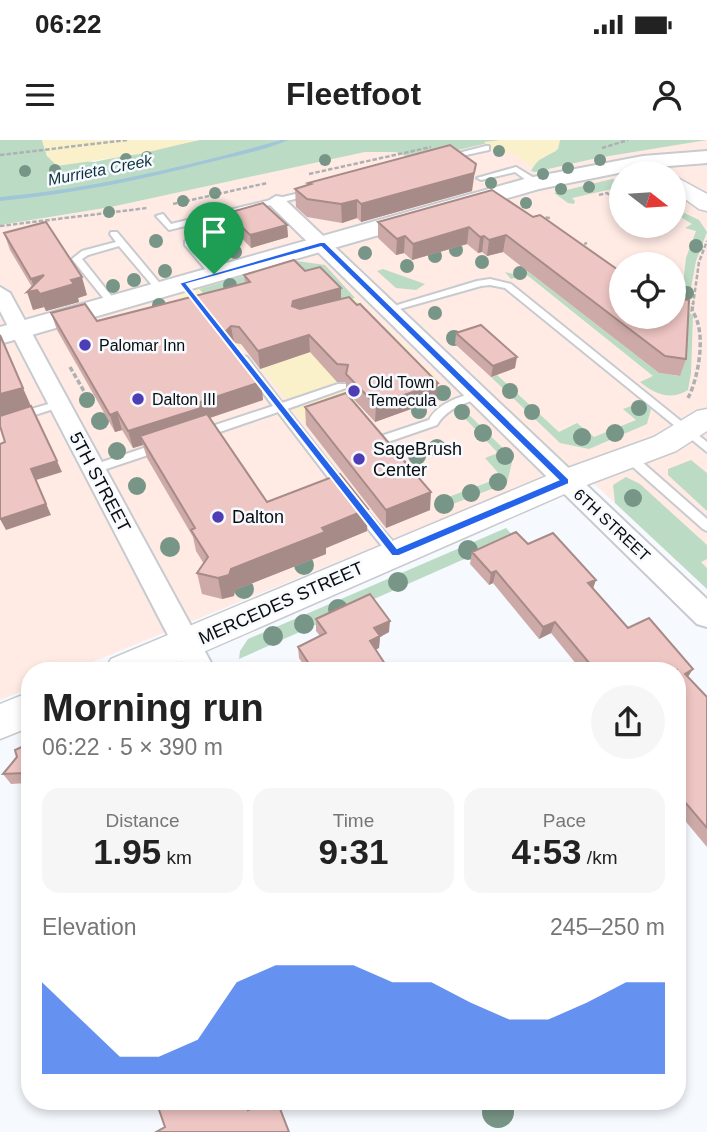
<!DOCTYPE html>
<html lang="en">
<head>
<meta charset="utf-8">
<style>
	body { margin:0; font-family:Helvetica,sans-serif; background:#f6f6f6; color:#222; height:100vh; display:flex; flex-direction:column; font-size:26px; white-space:nowrap }
	* { box-sizing:border-box; margin:0 }
	p { font-size:23px; color:#767676 }
	.icon { flex:none; width:38px; height:38px; fill:none; stroke:currentColor; stroke-width:2; stroke-linecap:round; stroke-linejoin:round }
	.map { position:relative; flex:1; overflow:hidden }
	.side { position:absolute; left:21px; top:522px; width:665px; height:448px; display:flex; flex-direction:column; background:#fff; border-radius:28px; box-shadow:0 4px 10px #0003 }
	.side>* { flex:none }
	.needle { width:46px; rotate:107deg }
	.controls { position:absolute; left:609px; top:21px; display:grid; gap:14px }
	.controls a { display:grid; place-items:center; width:77px; height:77px; border-radius:50%; background:#fff; box-shadow:0 4px 10px #0003; font-size:35px }
	.pin { position:absolute; display:grid; place-items:center; width:60px; height:60px; color:#fff; margin:-72px -30px; border-radius:50% 50% 50% 0; rotate:-45deg; box-shadow:0 0 7px #0007 }
	.pin .icon { rotate:45deg }
	.round { display:grid; place-items:center; flex:none; width:74px; height:74px; border-radius:37px; background:#f6f6f6 }
	.head { display:flex; align-items:center; justify-content:space-between; height:119px; padding:0 21px }
	h1 { font-size:38px; font-weight:700; line-height:52px }
	.figures { display:grid; grid-template-columns:repeat(3,1fr); gap:10px; height:119px; padding:7px 21px }
	.figures div { display:grid; align-content:center; border-radius:18px; background:#f6f6f6; text-align:center }
	.figures b { font-size:35px; font-weight:700 }
	.figures small { font-size:19px; font-weight:400 }
	.figures p { font-size:19px }
	.chart { height:196px; padding:14px 21px }
	.chart p { display:flex; justify-content:space-between }
	.chart svg { width:100%; height:126px; margin-top:7px; fill:#2563eb; opacity:.7 }
	.status { display:flex; justify-content:space-between; align-items:center; height:49px; padding:0 35px; background:#fff; direction:ltr }
	.status svg { height:19px; fill:currentColor }
	header { display:flex; justify-content:space-between; align-items:center; height:91px; padding:0 21px; background:#fff; font-size:32px; font-weight:700 }
	.map>svg:first-child { display:block }
	.commercial { fill:#ffeae4; fill-rule:evenodd }
	.green { fill:#bcdbc5 }
	.sand { fill:#faf0ca }
	.lines { fill:none; stroke-linecap:round; stroke-linejoin:round }
	.stream { fill:#a1c6d7; fill-rule:evenodd }
	.service-casing { stroke:#c7cbcf; stroke-width:4 }
	.minor-casing { stroke:#c7cbcf; stroke-width:4 }
	.tertiary-casing { stroke:#c7cbcf; stroke-width:3 }
	.secondary-casing { stroke:#c7cbcf; stroke-width:4 }
	.path-far1 { stroke:#aeb1b4; stroke-width:2.5; stroke-dasharray:4.5 2; stroke-linecap:butt }
	.path { stroke:#aeb1b4; stroke-width:3.5; stroke-dasharray:5 2.5; stroke-linecap:butt }
	.service { fill:#fff; fill-rule:evenodd }
	.minor { fill:#fff; fill-rule:evenodd }
	.tertiary { fill:#fff; fill-rule:evenodd }
	.secondary { fill:#fff; fill-rule:evenodd }
	.tree { fill:#789687 }
	.wall { fill:#cdaaa8 }
	.shaded-wall { fill:#a78b88 }
	.building { fill:#eec6c3; stroke:#a78b88; stroke-width:2 }
	.route { fill:#2563eb; stroke:#fff; stroke-width:2; fill-rule:evenodd }
	.poi-dot { fill:#4e3eb5; stroke:#f6fafe; stroke-width:2.5 }
	.labels { text-anchor:middle; dominant-baseline:central; stroke-width:5; stroke-linejoin:round; paint-order:stroke }
	.far-water-label { font-size:16px; font-style:italic; fill:#0c303c; stroke:#f6fafe }
	.far-poi-label { font-size:16px; fill:#0a0c0d; stroke:#f6fafe; text-anchor:start }
	.far-street-label { font-size:16px; fill:#0a0c0d; stroke:#f6fafe }
	.poi-label { font-size:18px; fill:#0a0c0d; stroke:#f6fafe; text-anchor:start }
	.street-label { font-size:18px; fill:#0a0c0d; stroke:#f6fafe }
</style>
</head>
<body>
<div class="status"><b>06:22</b><svg viewBox="0 0 49 12"><path d="M0 12V9h3v3zM5 12V6h3v6zM10 12V3h3v9zM15 12V0h3v12zM26 1h20v11H26zM47 4h2v5h-2z"/></svg></div>
<header><svg class="icon" aria-label="menu" viewBox="0 0 24 24"><path d="M4 6h16M4 12h16M4 18h16"/></svg>Fleetfoot<svg class="icon" aria-label="person" viewBox="0 0 24 24"><circle cx="12" cy="8" r="4"/><path d="M4 21q1-7 8-7t8 7"/></svg></header>
<div class="map">
<svg width="707" height="992" viewBox="0 0 707 992">
	<rect width="100%" height="100%" fill="#f6fafe"/>
	<path class="commercial" d="M 501,0 L 707,0 L 707,449 L 574,325 L 73,530 L 30,530 L 30,548 L 0,560 L 0,85 L 111,67 L 365,12 L 396,12 L 410,16 ZM 621,33 L 674,33 L 674,86 L 621,86 ZM 621,124 L 674,124 L 674,177 L 621,177 Z"/>
	<path class="green" d="M 0,0 L 42,0 L 47,16 L 94,22 L 199,0 L 501,0 L 415,20 L 396,12 L 365,12 L 111,67 L 0,85 Z
		M 560,0 L 707,0 L 597,18 L 535,32 L 531,31 L 536,22 L 558,9 Z
		M 612,39 L 621,40 L 621,47 L 572,58 L 575,61 L 574,64 L 568,63 L 554,53 Z
		M 674,68 L 699,80 L 707,92 L 696,121 L 689,158 L 674,157 L 674,152 L 682,152 L 686,118 L 696,91 L 685,88 L 692,84 L 674,73 Z
		M 297,121 L 325,125 L 355,158 L 339,163 L 207,158 L 199,149 Z
		M 522,127 L 659,233 L 679,236 L 688,171 L 693,176 L 691,233 L 688,250 C 670,261 655,254 640,242 L 653,236 L 527,135 L 511,139 L 505,132 L 513,134 Z
		M 383,129 L 425,144 L 416,150 L 396,148 L 377,131 Z
		M 497,235 L 559,292 L 577,283 L 594,297 L 636,280 L 623,269 L 642,262 L 651,269 L 647,284 L 589,309 L 560,303 L 491,237 Z
		M 461,267 L 513,318 L 507,343 L 440,369 L 435,362 L 502,337 L 485,318 L 498,313 L 456,269 Z
		M 691,320 L 707,333 L 707,371 L 668,335 L 668,329 Z
		M 626,337 L 640,344 L 707,405 L 707,419 L 701,422 L 707,428 L 707,449 L 615,363 L 613,345 Z
		M 506,388 L 514,397 L 239,519 L 240,511 L 248,499 Z"/>
	<path class="sand" d="M 42,0 L 199,0 L 140,14 L 57,26 L 47,16 Z
		M 501,0 L 560,0 L 556,11 L 540,19 L 533,27 L 511,12 L 498,15 L 484,2 Z
		M 199,149 L 207,158 L 321,169 L 355,158 L 374,176 L 290,203 L 373,194 L 387,189 L 413,213 L 336,240 L 347,253 L 425,226 L 438,239 L 306,285 L 262,228 L 289,219 L 251,204 L 235,208 L 192,173 L 178,154 Z"/>
	<g class="lines">
		<path class="stream" d="M 281,0 L 288,0 C 267,10 235,16 211,22 C 141,40 72,54 0,61 L 0,57 C 96,48 188,26 281,0 Z"/>
		<defs>
			<path id="service" d="M 486,6 L 489,6 L 489,10 L 443,20 L 439,18 Z
				M 516,27 L 539,41 L 539,45 L 533,45 L 515,32 L 481,40 L 477,38 Z
				M 312,50 L 315,50 L 315,54 L 169,90 L 156,76 L 163,74 L 171,84 Z
				M 111,92 L 117,92 L 163,147 L 163,151 L 157,151 L 119,106 L 88,115 L 82,119 L 117,163 L 109,165 L 72,119 L 82,111 L 116,102 L 110,94 Z
				M 185,101 L 191,101 L 217,132 L 217,136 L 211,136 L 185,105 Z
				M 490,139 L 511,144 L 707,302 L 707,312 L 505,148 L 490,145 L 481,146 L 389,172 L 384,169 L 477,141 Z
				M 243,216 L 247,217 L 282,263 L 338,244 L 346,244 L 346,248 L 287,269 L 348,347 L 350,350 L 348,353 L 340,353 L 278,272 L 205,297 L 197,297 L 197,291 L 273,266 L 238,219 Z
				M 477,252 L 482,255 L 481,257 C 464,264 447,268 437,285 L 382,304 L 376,300 L 378,297 L 429,280 C 438,263 459,257 477,252 Z
				M 59,261 L 64,264 L 63,266 L 0,286 L 0,278 Z
				M 162,302 L 168,306 L 166,309 L 94,333 L 88,329 L 90,326 Z
				M 629,313 L 633,314 L 707,379 L 707,391 L 703,389 L 625,320 L 623,317 Z
				M 356,362 L 360,363 L 400,410 L 401,413 L 400,416 L 390,416 L 352,369 L 350,366 Z"/>
			<path id="minor" d="M 276,56 L 282,57 L 707,459 L 707,487 L 697,484 L 270,65 L 268,61 Z
				M 0,147 L 10,153 L 215,530 L 186,530 L 0,171 Z"/>
			<path id="tertiary" d="M 674,36 L 707,54 L 707,71 L 699,69 L 674,51 Z
				M 707,269 L 707,291 L 676,311 L 576,349 L 162,530 L 105,530 L 111,519 L 554,333 L 654,297 L 697,271 Z
				M 30,552 L 30,587 L 0,599 L 0,564 Z"/>
			<path id="secondary" d="M 707,11 L 707,23 L 643,28 L 539,49 L 0,204 L 0,187 L 528,38 L 643,16 Z"/>
		</defs>
		<use href="#service" class="service-casing"/>
		<use href="#minor" class="minor-casing"/>
		<use href="#tertiary" class="tertiary-casing"/>
		<use href="#secondary" class="secondary-casing"/>
		<path class="path-far1" d="M 602,8 L 628,0
			M 0,15 L 127,0
			M 309,34 L 431,7
			M 599,55 L 607,53 L 618,61
			M 173,64 L 267,43
			M 539,77 L 551,78
			M 0,86 L 147,68
			M 578,106 L 587,103
			M 693,165 L 699,122 L 707,101"/>
		<path class="path" d="M 70,227 L 85,253
			M 688,258 C 699,237 707,190 692,171 L 693,163"/>
		<use href="#service" class="service"/>
		<use href="#minor" class="minor"/>
		<use href="#tertiary" class="tertiary"/>
		<use href="#secondary" class="secondary"/>
	</g>
	<g class="tree">
		<circle cx="499" cy="11" r="6"/>
		<circle cx="147" cy="17" r="6"/>
		<circle cx="126" cy="19" r="6"/>
		<circle cx="325" cy="20" r="6"/>
		<circle cx="600" cy="20" r="6"/>
		<circle cx="568" cy="28" r="6"/>
		<circle cx="55" cy="30" r="6"/>
		<circle cx="25" cy="31" r="6"/>
		<circle cx="543" cy="34" r="6"/>
		<circle cx="491" cy="43" r="6"/>
		<circle cx="589" cy="47" r="6"/>
		<circle cx="561" cy="49" r="6"/>
		<circle cx="215" cy="53" r="6"/>
		<circle cx="183" cy="61" r="6"/>
		<circle cx="526" cy="63" r="6"/>
		<circle cx="109" cy="72" r="6"/>
		<circle cx="156" cy="101" r="7"/>
		<circle cx="696" cy="106" r="7"/>
		<circle cx="456" cy="110" r="7"/>
		<circle cx="235" cy="112" r="7"/>
		<circle cx="365" cy="113" r="7"/>
		<circle cx="435" cy="116" r="7"/>
		<circle cx="482" cy="122" r="7"/>
		<circle cx="407" cy="126" r="7"/>
		<circle cx="165" cy="131" r="7"/>
		<circle cx="520" cy="133" r="7"/>
		<circle cx="134" cy="140" r="7"/>
		<circle cx="230" cy="145" r="7"/>
		<circle cx="113" cy="146" r="7"/>
		<circle cx="687" cy="153" r="7"/>
		<circle cx="159" cy="165" r="7"/>
		<circle cx="435" cy="173" r="7"/>
		<circle cx="454" cy="198" r="8"/>
		<circle cx="510" cy="251" r="8"/>
		<circle cx="443" cy="253" r="8"/>
		<circle cx="87" cy="260" r="8"/>
		<circle cx="639" cy="268" r="8"/>
		<circle cx="419" cy="271" r="8"/>
		<circle cx="462" cy="272" r="8"/>
		<circle cx="532" cy="272" r="8"/>
		<circle cx="100" cy="281" r="9"/>
		<circle cx="483" cy="293" r="9"/>
		<circle cx="615" cy="293" r="9"/>
		<circle cx="582" cy="297" r="9"/>
		<circle cx="437" cy="308" r="9"/>
		<circle cx="117" cy="311" r="9"/>
		<circle cx="417" cy="316" r="9"/>
		<circle cx="505" cy="316" r="9"/>
		<circle cx="498" cy="342" r="9"/>
		<circle cx="137" cy="346" r="9"/>
		<circle cx="471" cy="353" r="9"/>
		<circle cx="633" cy="358" r="9"/>
		<circle cx="444" cy="364" r="10"/>
		<circle cx="170" cy="407" r="10"/>
		<circle cx="468" cy="410" r="10"/>
		<circle cx="304" cy="425" r="10"/>
		<circle cx="398" cy="442" r="10"/>
		<circle cx="244" cy="449" r="10"/>
		<circle cx="338" cy="469" r="10"/>
		<circle cx="304" cy="484" r="10"/>
		<circle cx="273" cy="496" r="10"/>
		<circle cx="498" cy="972" r="16"/>
	</g>
	<path class="wall" d="M 308,43 L 472,51 L 361,82 L 357,78 L 342,83 L 307,77 L 296,67 L 295,49 L 309,45 Z
		M 492,50 L 686,219 L 680,236 L 659,233 L 503,112 L 487,116 L 482,112 L 478,113 L 467,104 L 412,120 L 404,113 L 396,115 L 378,98 L 378,82 Z
		M 228,73 L 287,85 L 288,97 L 251,108 L 229,85 Z
		M 4,93 L 87,155 L 78,158 L 79,162 L 46,171 L 44,167 L 33,170 L 32,147 L 10,110 Z
		M 305,131 L 341,148 L 341,159 L 436,260 L 375,282 L 346,251 L 346,242 L 337,242 L 310,212 L 260,229 L 241,204 L 234,203 L 261,242 L 263,260 L 210,278 L 267,362 L 368,369 L 367,391 L 326,408 L 326,414 L 235,450 L 234,456 L 222,459 L 202,454 L 197,433 L 204,424 L 196,411 L 193,397 L 147,318 L 143,305 L 133,308 L 122,290 L 115,292 L 57,190 L 51,173 L 97,181 L 245,143 L 244,135 Z
		M 456,193 L 515,228 L 491,237 L 455,204 Z
		M 305,267 L 430,370 L 386,388 L 306,285 Z
		M 528,404 L 596,440 L 593,448 L 628,488 L 688,537 L 707,557 L 707,707 L 677,671 L 677,530 L 581,530 L 551,493 L 539,499 L 493,443 L 489,445 L 470,424 L 472,412 Z
		M 316,479 L 389,492 L 380,497 L 379,508 L 375,510 L 389,530 L 307,530 L 299,518 L 298,507 L 320,496 L 316,491 Z
		M 30,603 L 30,646 L 27,643 L 11,644 L 3,634 Z"/>
	<path class="shaded-wall" d="M 476,24 L 472,51 L 361,82 L 361,64 Z
		M 357,60 L 357,78 L 342,83 L 341,64 Z
		M 287,85 L 288,97 L 251,108 L 250,95 Z
		M 469,87 L 467,104 L 412,120 L 413,104 Z
		M 506,95 L 503,112 L 487,116 L 489,100 Z
		M 405,96 L 404,113 L 396,115 L 397,99 Z
		M 484,96 L 482,112 L 478,113 L 480,97 Z
		M 44,135 L 71,140 L 82,137 L 87,155 L 78,158 L 79,162 L 46,171 L 37,150 L 44,167 L 33,170 L 27,152 L 35,150 L 31,139 Z
		M 341,148 L 341,165 L 294,183 L 293,161 Z
		M 231,186 L 234,203 L 228,210 L 225,192 Z
		M 309,195 L 310,212 L 260,229 L 258,211 Z
		M 517,217 L 515,228 L 491,237 L 493,226 Z
		M 261,242 L 263,260 L 203,280 L 140,296 L 143,305 L 133,308 L 128,291 L 197,263 Z
		M 438,243 L 436,260 L 375,282 L 376,265 Z
		M 23,248 L 31,266 L 0,276 L 0,254 Z
		M 117,272 L 122,290 L 115,292 L 110,275 Z
		M 57,321 L 62,332 L 36,340 L 51,375 L 6,390 L 0,379 L 31,329 Z
		M 431,352 L 430,370 L 386,388 L 386,370 Z
		M 368,369 L 367,391 L 326,408 L 326,414 L 235,450 L 234,456 L 222,459 L 218,438 L 231,429 L 322,388 Z
		M 496,431 L 493,443 L 489,445 L 491,433 Z
		M 596,440 L 592,451 L 588,443 Z
		M 390,481 L 389,492 L 380,497 L 379,508 L 369,512 L 370,501 L 374,488 Z
		M 555,482 L 551,493 L 539,499 L 543,487 Z
		M 693,529 L 686,540 L 685,534 Z"/>
	<path class="building" d="M 450,5 L 476,24 L 474,33 L 361,64 L 357,60 L 341,64 L 307,59 L 295,49 L 311,44 L 308,43 Z
		M 492,50 L 533,77 L 540,75 L 621,132 L 621,177 L 674,177 L 674,158 L 689,160 L 686,219 L 665,216 L 506,95 L 489,100 L 484,96 L 480,97 L 469,87 L 413,104 L 405,96 L 397,99 L 378,82 Z
		M 263,63 L 287,85 L 250,95 L 228,73 Z
		M 46,82 L 82,137 L 71,140 L 74,144 L 40,154 L 37,150 L 27,152 L 44,135 L 31,139 L 4,93 Z
		M 294,120 L 305,131 L 320,127 L 341,148 L 293,161 L 292,166 L 300,169 L 349,157 L 357,165 L 360,164 L 438,243 L 376,265 L 346,234 L 348,225 L 337,224 L 309,195 L 258,211 L 239,187 L 231,186 L 225,192 L 261,242 L 197,263 L 201,268 L 128,291 L 117,272 L 110,275 L 51,173 L 85,164 L 97,181 L 250,142 L 244,135 Z
		M 481,185 L 517,217 L 493,226 L 456,193 Z
		M 0,195 L 23,248 L 0,254 Z
		M 346,253 L 431,352 L 386,370 L 305,267 Z
		M 31,266 L 57,321 L 31,329 L 46,364 L 0,379 L 0,304 L 5,302 L 0,286 L 0,276 Z
		M 207,274 L 267,362 L 340,334 L 368,369 L 322,388 L 325,392 L 231,429 L 229,435 L 218,438 L 197,433 L 208,417 L 191,390 L 195,388 L 140,296 Z
		M 516,392 L 528,404 L 553,393 L 596,440 L 588,443 L 628,488 L 649,478 L 693,529 L 685,534 L 707,557 L 707,688 L 679,655 L 677,656 L 677,530 L 595,530 L 555,482 L 543,487 L 496,431 L 491,433 L 472,412 Z
		M 370,454 L 390,481 L 374,488 L 380,496 L 370,501 L 389,530 L 313,530 L 298,507 L 326,493 L 316,479 Z
		M 30,603 L 30,641 L 27,643 L 24,633 L 3,634 L 17,617 L 15,610 Z
		M 156,961 L 244,961 L 248,970 L 265,961 L 277,961 L 289,992 L 156,992 L 165,987 Z"/>
	<path class="route" d="M 320,102 L 325,102 L 569,339 L 569,344 L 399,416 L 392,416 L 179,143 ZM 321,107 L 558,340 L 397,408 L 187,144 Z"/>
	<g class="poi-dot">
		<circle cx="85" cy="205" r="7"/>
		<circle cx="354" cy="251" r="7"/>
		<circle cx="138" cy="259" r="7"/>
		<circle cx="359" cy="319" r="7"/>
		<circle cx="218" cy="377" r="7"/>
	</g>
	<g class="labels">
		<g class="far-water-label">
			<text transform="translate(100 30) rotate(-11)">Murrieta Creek</text>
		</g>
		<g class="far-poi-label">
			<text x="99" y="205">Palomar Inn</text>
			<text x="368" y="242">Old Town<tspan x="368" dy="18">Temecula</tspan></text>
			<text x="152" y="259">Dalton III</text>
		</g>
		<g class="far-street-label">
			<text transform="translate(612 385) rotate(43)">6TH STREET</text>
		</g>
		<g class="poi-label">
			<text x="373" y="309">SageBrush<tspan x="373" dy="21">Center</tspan></text>
			<text x="232" y="377">Dalton</text>
		</g>
		<g class="street-label">
			<text transform="translate(100 342) rotate(62)">5TH STREET</text>
			<text transform="translate(281 463) rotate(-24)">MERCEDES STREET</text>
		</g>
	</g>
</svg>
<div class="controls">
<a><svg class="needle" viewBox="-14 -14 28 28"><path d="M0-13l5 13h-10z" fill="#e53935"/><path d="M0 13l5-13h-10z" fill="#767676"/></svg></a>
<a><svg class="icon" aria-label="locate" viewBox="0 0 24 24"><circle cx="12" cy="12" r="6"/><path d="M12 2v4M12 18v4M2 12h4M18 12h4"/></svg></a>
</div>
<div class="pin" style="left:214px;top:134px;background:#1e9e55"><svg class="icon" aria-label="arrive" viewBox="0 0 24 24"><path d="M6 21V4h12l-3 4 3 4H6"/></svg></div>
<section class="side">
<div class="head"><div><h1>Morning run</h1><p>06:22 · 5 × 390 m</p></div><a class="round"><svg class="icon" aria-label="share" viewBox="0 0 24 24"><path d="M12 15V3M7 8l5-5 5 5M5 13v7h14v-7"/></svg></a></div>
<div class="figures">
<div><p>Distance</p><b>1.95<small> km</small></b></div>
<div><p>Time</p><b>9:31</b></div>
<div><p>Pace</p><b>4:53<small> /km</small></b></div>
</div>
<div class="chart"><p><span>Elevation</span>245–250 m</p>
<svg viewBox="0 0 160 44" preserveAspectRatio="none"><path d="M0 44V12L10 25L20 38L30 38L40 32L50 12L60 6L70 6L80 6L90 12L100 12L110 19L120 25L130 25L140 19L150 12L160 12V44z"/></svg>
</div>
</section>
</div>
</body>
</html>
